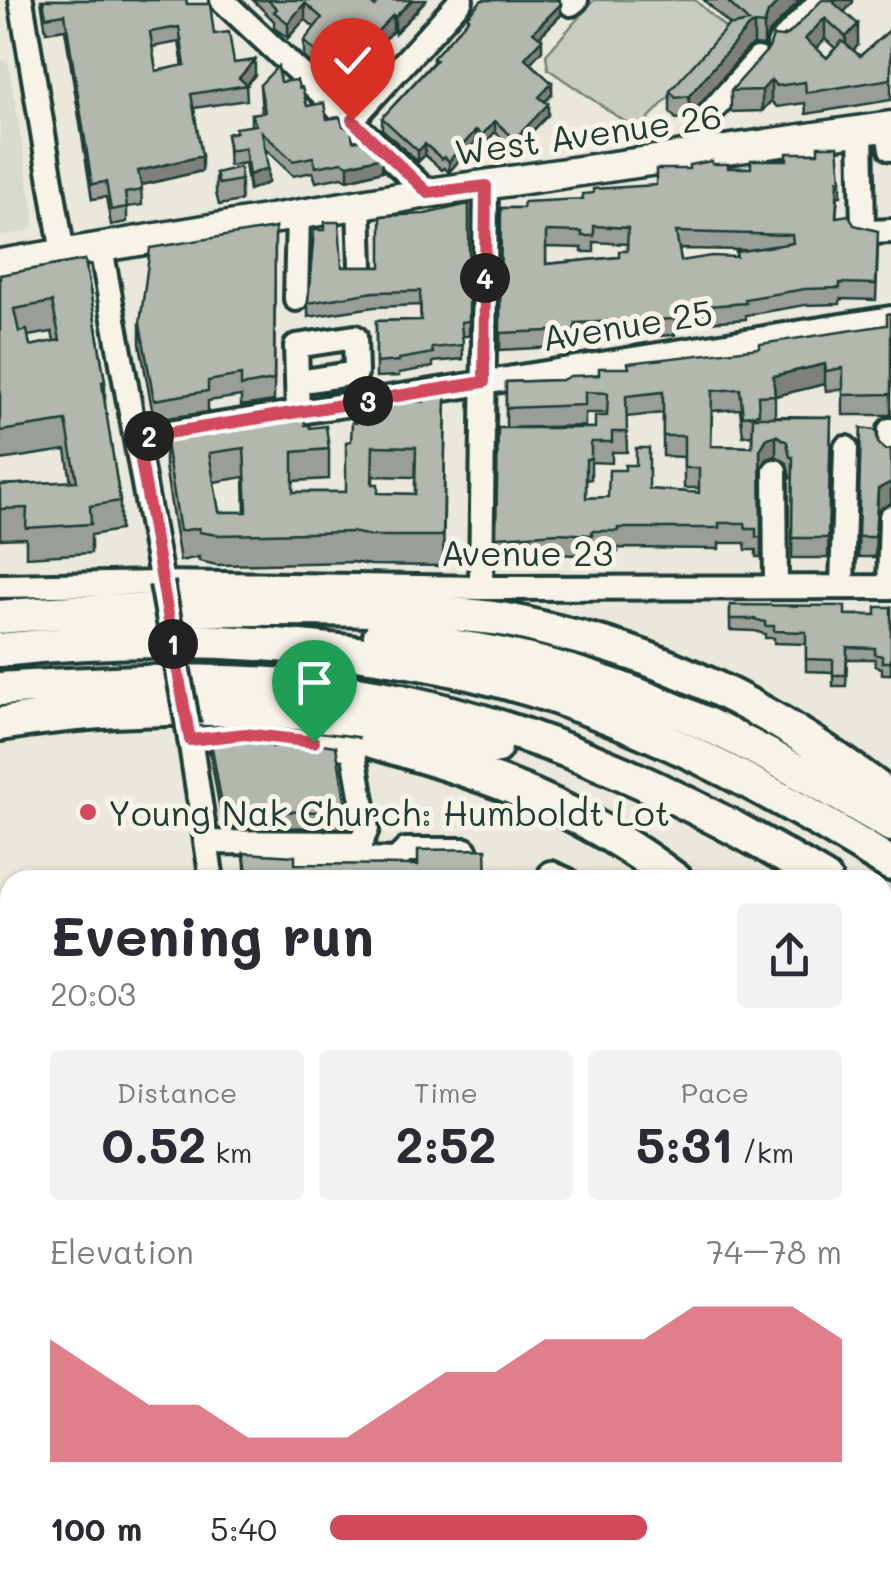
<!DOCTYPE html>
<html lang="en">
<head>
<meta charset="utf-8">
<style>
	body { margin:0; font-family:Mali,sans-serif; background:#f2f2f3; color:#2b2b33; height:100vh; display:flex; flex-direction:column; font-size:38px; white-space:nowrap }
	* { box-sizing:border-box; margin:0 }
	p { font-size:32px; color:#7c7c81 }
	.icon { flex:none; width:55px; height:55px; fill:none; stroke:currentColor; stroke-width:2; stroke-linecap:round; stroke-linejoin:round }
	.map { position:relative; flex:1; overflow:hidden }
	.details { position:absolute; left:0px; top:870px; width:892px; height:718px; display:flex; flex-direction:column; background:#fff; border-radius:30px 30px 0 0; box-shadow:0 2px 8px #0004 }
	.details>* { flex:none }
	.pin { position:absolute; display:grid; place-items:center; width:85px; height:85px; color:#fff; margin:-102px -42px; border-radius:50% 50% 50% 0; rotate:-45deg; box-shadow:0 0 10px #0007 }
	.pin .icon { rotate:45deg }
	.km { position:absolute; width:50px; height:50px; margin:-25px; border-radius:50%; background:#222; color:#fff; font-size:28px; line-height:50px; text-align:center }
	.round { display:grid; place-items:center; flex:none; width:105px; height:105px; border-radius:10px; background:#f2f2f3 }
	.head { display:flex; align-items:center; justify-content:space-between; height:170px; padding:0 50px }
	h1 { font-size:55px; font-weight:700; line-height:75px }
	.metrics { display:grid; grid-template-columns:repeat(3,1fr); gap:15px; height:170px; padding:10px 50px }
	.metrics div { display:grid; align-content:center; border-radius:10px; background:#f2f2f3; text-align:center }
	.metrics b { font-size:50px; font-weight:700 }
	.metrics small { font-size:28px; font-weight:400 }
	.metrics p { font-size:28px }
	.chart { height:280px; padding:20px 50px }
	.chart p { display:flex; justify-content:space-between }
	.chart svg { width:100%; height:180px; margin-top:10px; fill:#d1495b; opacity:.7 }
	ul { padding:0 50px; list-style:none; font-size:32px }
	li { display:grid; grid-template-columns:160px 120px 1fr; align-items:center; height:75px }
	li i { height:25px; border-radius:12px; background:#d1495b }
	.map>svg:first-child { display:block }
	.built { fill:#d9dacf }
	.green { fill:#c8ccc1; stroke:#74847a; stroke-width:2.5 }
	.lines { fill:none; stroke-linecap:round; stroke-linejoin:round }
	.minor-casing { stroke:#1f3d34; stroke-width:30 }
	.major-casing { stroke:#1f3d34; stroke-width:35 }
	.highway-casing { stroke:#1f3d34; stroke-width:40 }
	.minor { stroke:#f7f3e8; stroke-width:22 }
	.major { stroke:#f7f3e8; stroke-width:28 }
	.highway { stroke:#f7f3e8; stroke-width:32 }
	.tram { stroke:#1f3d34; stroke-width:2.5 }
	.minor-bridge-casing { stroke:#1f3d34; stroke-width:30; stroke-linecap:butt }
	.minor-bridge { stroke:#f7f3e8; stroke-width:22 }
	.wall { fill:#999e96; stroke:#1f3d34; stroke-width:2.5; fill-rule:evenodd }
	.shaded-wall { fill:#7d817a; stroke:#1f3d34; stroke-width:2.5 }
	.building { fill:#b2b8ae; stroke:#1f3d34; stroke-width:2.5; fill-rule:evenodd }
	.route-casing { stroke:#fff; stroke-width:20 }
	.route { stroke:#d1495b; stroke-width:12 }
	.poi-dot { fill:#d1495b; stroke:#f7f3e8; stroke-width:4 }
	.labels { text-anchor:middle; dominant-baseline:central; stroke-width:10; stroke-linejoin:round; paint-order:stroke }
	.street-label { font-size:35px; fill:#1f3d34; stroke:#f7f3e8 }
	.poi-label { font-size:35px; fill:#1f3d34; stroke:#f7f3e8; text-anchor:start }
</style>
</head>
<body>
<div class="map">
<svg width="891" height="1586" viewBox="0 0 891 1586">
	<rect width="100%" height="100%" fill="#eae8dd"/>
	<filter id="ink" filterUnits="userSpaceOnUse"><feTurbulence type="fractalNoise" baseFrequency=".01" numOctaves="2"/><feDisplacementMap in="SourceGraphic" scale="20" xChannelSelector="R" yChannelSelector="G"/><feConvolveMatrix kernelMatrix="1 2 1 2 8 2 1 2 1" color-interpolation-filters="sRGB"/></filter>
	<g filter="url(#ink)">
		<path class="built" d="M 0,59 L 8,61 L 34,215 L 34,225 L 26,232 L 0,236 Z
			M 0,1132 L 10,1132 L 10,1347 L 0,1347 Z
			M 883,1408 L 891,1409 L 891,1586 L 356,1586 L 354,1578 L 882,1578 Z
			M 0,1540 L 10,1551 L 10,1578 L 33,1578 L 40,1586 L 0,1586 Z
			M 168,1578 L 317,1578 L 319,1586 L 173,1586 Z"/>
		<path class="green" d="M 594,0 L 695,0 L 731,33 L 637,130 L 548,69 L 546,55 Z"/>
		<g class="lines">
			<defs>
				<path id="minor" d="M 21,0 L 63,254
					M 222,0 L 428,193
					M 571,4 L 576,0
					M 779,44 L 821,0
					M 352,120 L 461,0
					M 887,126 L 891,149
					M 861,130 L 863,228 L 872,232 L 891,231
					M 696,155 L 703,121 L 758,59
					M 359,205 L 361,266
					M 101,248 L 162,583
					M 296,299 L 298,215
					M 298,382 L 356,373 L 355,337 L 296,346 L 298,412
					M 890,430 L 891,457
					M 137,438 L 891,318
					M 775,471 L 776,587
					M 0,586 L 162,583 L 481,588 L 891,587
					M 842,587 L 846,448
					M 889,587 L 891,517
					M 481,588 L 486,187
					M 188,726 L 212,880
					M 190,740 L 245,734 L 353,749 L 367,829 L 361,843 L 206,842
					M 266,856 L 396,860 L 406,850 L 465,850
					M 548,880 L 551,873 L 567,880
					M 0,979 L 10,979
					M 0,1109 L 10,1109
					M 882,1118 L 891,1118
					M 10,1422 L 5,1422 L 10,1428
					M 882,1426 L 891,1426
					M 138,1578 L 146,1586
					M 339,1578 L 341,1586
					M 535,1586 L 535,1578
					M 597,1586 L 597,1578
					M 629,1586 L 629,1578"/>
				<path id="major" d="M 0,264 L 428,193 L 891,126
					M 0,1375 L 10,1375
					M 882,1381 L 891,1381"/>
				<path id="highway" d="M 0,617 C 81,609 162,610 243,609 C 329,609 416,608 501,619 C 521,622 541,628 561,633 C 684,661 791,722 891,798
					M 380,636 C 438,644 497,651 553,667 C 675,700 784,761 891,825
					M 0,650 C 176,631 389,641 558,698 C 676,739 785,798 891,864
					M 0,689 C 133,680 269,674 401,701 C 553,733 693,800 825,880
					M 0,724 C 158,698 340,705 495,747
					M 375,742 C 492,776 577,805 676,880
					M 882,915 L 891,920
					M 882,1085 L 891,1089"/>
			</defs>
			<use href="#minor" class="minor-casing"/>
			<use href="#major" class="major-casing"/>
			<use href="#highway" class="highway-casing"/>
			<use href="#minor" class="minor"/>
			<use href="#major" class="major"/>
			<use href="#highway" class="highway"/>
			<path class="tram" d="M 0,1490 L 10,1503
				M 57,1578 L 64,1586"/>
			<defs>
				<path id="minor-bridge" d="M 162,583 L 188,726"/>
			</defs>
			<use href="#minor-bridge" class="minor-bridge-casing"/>
			<use href="#minor-bridge" class="minor-bridge"/>
		</g>
		<path class="wall" d="M 41,0 L 186,0 L 187,4 L 214,34 L 234,63 L 255,75 L 246,84 L 247,100 L 194,108 L 202,171 L 141,185 L 142,205 L 127,207 L 127,222 L 111,225 L 106,197 L 92,199 L 65,29 L 46,32 ZM 179,42 L 183,66 L 156,71 L 152,47 Z
			M 253,0 L 368,0 L 375,7 L 416,12 L 395,33 L 393,31 L 338,88 L 304,57 L 304,41 L 315,28 L 305,19 L 288,38 L 274,28 L 274,21 Z
			M 704,0 L 800,0 L 768,34 L 764,46 L 754,45 L 748,48 L 689,117 L 676,119 L 670,112 L 670,91 L 731,26 Z
			M 853,0 L 844,12 L 858,45 L 853,50 L 860,56 L 891,29 L 891,100 L 806,114 L 805,103 L 777,107 L 771,101 L 762,111 L 731,112 L 731,91 L 782,37 ZM 825,39 L 835,48 L 827,58 L 816,48 Z
			M 561,15 L 539,37 L 542,50 L 530,63 L 552,94 L 545,102 L 548,115 L 515,149 L 495,132 L 482,146 L 476,141 L 449,172 L 444,168 L 442,170 L 425,155 L 418,162 L 382,129 L 382,118 L 433,62 L 433,58 L 467,21 L 467,16 Z
			M 280,82 L 299,88 L 307,106 L 327,119 L 343,126 L 353,141 L 382,171 L 348,180 L 342,177 L 316,182 L 313,172 L 293,176 L 265,149 L 268,183 L 249,190 L 245,163 L 229,166 L 227,134 L 235,132 L 251,126 L 251,114 L 262,113 L 260,85 Z
			M 818,153 L 841,180 L 841,196 L 838,196 L 836,217 L 854,225 L 878,247 L 876,300 L 840,299 L 840,304 L 805,305 L 746,315 L 746,319 L 707,322 L 675,329 L 675,335 L 576,340 L 574,346 L 500,350 L 501,208 L 523,208 L 583,199 L 656,185 L 689,169 L 712,164 L 728,168 L 751,168 ZM 594,242 L 627,244 L 627,251 L 619,257 L 546,264 L 546,247 L 582,248 L 582,252 L 594,252 ZM 679,249 L 746,250 L 736,252 L 736,257 L 681,261 Z
			M 216,173 L 241,180 L 241,201 L 219,205 L 216,193 Z
			M 469,204 L 469,336 L 462,336 L 463,359 L 433,362 L 433,367 L 399,373 L 399,376 L 376,377 L 376,321 L 421,320 L 420,305 L 374,307 L 308,317 L 308,303 L 342,267 L 381,267 L 425,214 Z
			M 275,228 L 274,401 L 241,406 L 241,396 L 208,401 L 208,412 L 154,420 L 140,344 L 140,323 Z
			M 85,260 L 105,382 L 105,409 L 120,501 L 120,530 L 91,535 L 91,553 L 26,557 L 26,538 L 0,539 L 0,485 L 71,482 L 66,450 L 0,460 L 0,275 ZM 52,332 L 54,341 L 30,346 L 28,336 Z
			M 891,313 L 891,415 L 843,415 L 843,389 L 826,391 L 825,384 L 775,396 L 775,416 L 831,417 L 828,558 L 792,558 L 793,478 L 790,478 L 787,463 L 776,456 L 767,459 L 760,470 L 761,557 L 756,557 L 756,550 L 746,550 L 745,543 L 719,543 L 719,549 L 618,548 L 618,552 L 592,552 L 592,556 L 559,554 L 496,557 L 498,428 L 595,428 L 607,416 L 607,413 L 585,413 L 585,426 L 506,428 L 506,382 L 562,380 L 760,348 L 887,325 ZM 740,409 L 743,436 L 752,435 L 752,447 L 711,446 L 712,411 ZM 663,413 L 663,456 L 684,457 L 684,488 L 699,488 L 699,493 L 649,489 L 608,497 L 586,498 L 586,480 L 591,479 L 591,462 L 612,463 L 612,452 L 627,452 L 626,417 Z
			M 446,395 L 443,566 L 371,565 L 352,562 L 217,565 L 199,561 L 199,557 L 180,561 L 165,466 L 165,437 L 305,425 L 329,449 L 329,479 L 293,481 L 293,492 L 346,492 L 351,441 L 356,423 ZM 373,476 L 415,477 L 415,494 L 378,493 L 373,484 ZM 244,477 L 245,512 L 219,512 L 214,482 Z
			M 861,428 L 885,450 L 878,510 L 875,557 L 858,557 Z
			M 730,605 L 845,615 L 876,615 L 891,607 L 891,674 L 882,674 L 882,668 L 875,666 L 875,659 L 847,659 L 846,686 L 833,686 L 833,672 L 806,671 L 806,644 L 774,643 L 774,638 L 765,638 L 765,634 L 754,631 L 730,630 Z
			M 210,737 L 272,747 L 347,812 L 347,828 L 223,827 L 210,753 Z
			M 244,853 L 295,864 L 487,880 L 246,880 Z
			M 6,978 L 10,978 L 10,1026 L 6,1026 Z
			M 6,1119 L 10,1119 L 10,1224 L 5,1223 Z
			M 882,1135 L 891,1135 L 891,1247 L 882,1247 Z
			M 0,1236 L 10,1237 L 10,1339 L 0,1339 Z
			M 480,1578 L 528,1584 L 528,1586 L 480,1586 Z
			M 642,1578 L 872,1578 L 872,1586 L 641,1586 Z"/>
		<path class="shaded-wall" d="M 412,0 L 426,0 L 395,33 L 395,17 Z
			M 780,0 L 800,0 L 768,34 L 764,46 L 764,25 L 768,13 Z
			M 836,0 L 853,0 L 853,2 L 834,24 L 834,3 Z
			M 305,3 L 305,19 L 288,38 L 288,23 Z
			M 561,4 L 561,15 L 533,43 L 533,32 Z
			M 393,15 L 393,31 L 338,88 L 338,73 Z
			M 825,18 L 825,39 L 805,60 L 805,39 Z
			M 754,24 L 754,45 L 748,48 L 689,117 L 689,96 L 748,27 Z
			M 858,24 L 858,45 L 846,58 L 846,37 Z
			M 542,39 L 542,50 L 525,69 L 525,58 Z
			M 255,60 L 255,75 L 245,86 L 239,78 Z
			M 771,80 L 771,101 L 762,111 L 762,90 Z
			M 552,83 L 552,94 L 539,108 L 539,97 Z
			M 548,104 L 548,115 L 515,149 L 515,139 Z
			M 495,121 L 495,132 L 482,146 L 482,135 Z
			M 476,130 L 476,141 L 449,172 L 449,161 Z
			M 425,144 L 425,155 L 418,162 L 418,151 Z
			M 202,156 L 202,171 L 138,186 L 138,171 Z
			M 382,157 L 382,171 L 348,180 L 348,165 Z
			M 268,168 L 268,183 L 249,190 L 249,175 Z
			M 707,306 L 707,322 L 675,329 L 675,313 Z
			M 825,364 L 825,384 L 775,396 L 773,376 Z
			M 776,435 L 776,456 L 767,459 L 760,470 L 760,450 L 767,438 Z
			M 891,482 L 891,503 L 878,510 L 875,557 L 878,489 Z"/>
		<path class="building" d="M 43,0 L 186,0 L 187,4 L 210,4 L 214,34 L 229,32 L 234,63 L 255,60 L 239,78 L 247,85 L 191,94 L 202,156 L 138,171 L 142,190 L 125,193 L 127,207 L 111,210 L 106,182 L 92,184 L 65,14 L 46,17 ZM 179,27 L 185,65 L 156,71 L 150,32 Z
			M 268,0 L 368,0 L 375,7 L 381,0 L 412,0 L 395,17 L 393,15 L 338,73 L 304,41 L 322,18 L 305,3 L 288,23 L 274,12 L 277,9 Z
			M 482,0 L 559,0 L 561,4 L 533,32 L 542,39 L 525,58 L 552,83 L 539,97 L 548,104 L 515,139 L 495,121 L 482,135 L 476,130 L 449,161 L 444,157 L 442,159 L 425,144 L 418,151 L 382,118 L 436,60 L 433,58 L 469,18 L 467,16 Z
			M 726,0 L 780,0 L 768,13 L 764,25 L 754,24 L 748,27 L 689,96 L 676,98 L 670,91 L 728,26 L 749,22 Z
			M 822,0 L 836,0 L 834,3 L 858,24 L 846,37 L 825,18 L 805,39 L 827,58 L 842,41 L 860,56 L 891,29 L 891,79 L 806,93 L 805,82 L 777,86 L 771,80 L 762,90 L 731,91 L 769,48 L 773,36 L 782,37 L 789,34 Z
			M 278,66 L 280,82 L 297,80 L 299,88 L 302,87 L 307,106 L 324,103 L 327,119 L 340,117 L 343,126 L 351,129 L 353,141 L 363,139 L 382,157 L 348,165 L 342,162 L 316,167 L 313,157 L 293,161 L 262,132 L 268,168 L 249,175 L 245,148 L 229,151 L 227,134 L 236,132 L 235,128 L 256,125 L 251,114 L 265,112 L 260,85 Z
			M 818,146 L 838,146 L 841,180 L 838,180 L 836,217 L 849,215 L 854,225 L 878,231 L 876,284 L 840,283 L 840,288 L 805,289 L 745,299 L 746,303 L 707,306 L 675,313 L 675,319 L 576,323 L 574,330 L 500,333 L 501,208 L 523,208 L 524,202 L 583,199 L 582,194 L 593,193 L 593,189 L 656,185 L 656,169 L 689,169 L 689,165 L 712,161 L 712,164 L 728,164 L 728,168 L 751,168 L 751,160 L 787,160 L 787,153 L 818,153 ZM 594,226 L 628,228 L 627,251 L 619,251 L 619,257 L 546,264 L 546,231 L 582,232 L 582,236 L 594,236 ZM 676,232 L 792,235 L 793,243 L 736,252 L 737,257 L 711,256 L 681,261 Z
			M 240,167 L 241,180 L 219,184 L 216,173 Z
			M 469,204 L 469,321 L 461,322 L 463,345 L 432,348 L 433,353 L 399,359 L 399,361 L 376,363 L 376,321 L 421,320 L 420,291 L 374,292 L 308,303 L 314,230 L 325,230 L 325,222 L 339,222 L 342,267 L 381,267 L 381,216 L 425,214 Z
			M 275,228 L 274,380 L 241,386 L 241,375 L 208,381 L 208,391 L 154,400 L 140,323 L 150,248 Z
			M 85,260 L 105,382 L 102,382 L 104,398 L 120,501 L 90,506 L 91,524 L 26,528 L 27,508 L 0,509 L 0,485 L 77,481 L 66,421 L 0,431 L 0,275 ZM 52,302 L 60,340 L 30,346 L 27,330 L 19,332 L 14,309 Z
			M 891,313 L 891,394 L 843,395 L 843,368 L 826,371 L 825,364 L 773,376 L 775,395 L 758,396 L 759,414 L 743,416 L 740,389 L 712,391 L 711,446 L 752,447 L 753,417 L 831,417 L 828,538 L 792,538 L 793,457 L 790,457 L 787,442 L 776,435 L 767,438 L 760,450 L 761,537 L 756,537 L 756,529 L 746,529 L 745,523 L 719,523 L 719,528 L 618,528 L 618,531 L 592,531 L 592,535 L 559,533 L 496,537 L 498,428 L 595,428 L 595,416 L 607,416 L 608,393 L 585,392 L 585,405 L 506,408 L 506,382 L 562,380 L 570,376 L 599,375 L 599,368 L 629,368 L 628,363 L 760,348 L 760,344 L 887,325 L 887,314 ZM 663,392 L 663,436 L 684,436 L 684,468 L 699,468 L 699,493 L 649,489 L 649,448 L 636,448 L 636,465 L 625,465 L 625,470 L 609,470 L 608,497 L 586,498 L 586,459 L 591,459 L 591,442 L 612,442 L 612,432 L 627,432 L 626,396 Z
			M 446,395 L 443,536 L 371,536 L 352,532 L 217,535 L 199,532 L 199,528 L 180,531 L 165,437 L 304,417 L 305,425 L 309,425 L 310,428 L 326,426 L 329,449 L 293,452 L 293,492 L 346,492 L 346,442 L 351,441 L 352,422 L 356,423 L 356,406 L 376,405 L 386,400 L 424,402 L 424,396 ZM 373,446 L 416,447 L 415,494 L 378,493 L 378,484 L 372,484 ZM 244,448 L 247,512 L 219,512 L 209,453 Z
			M 861,428 L 876,430 L 878,443 L 885,450 L 891,449 L 891,482 L 878,489 L 875,537 L 858,537 Z
			M 730,605 L 845,606 L 845,615 L 876,615 L 876,607 L 891,607 L 891,662 L 882,662 L 882,656 L 875,654 L 875,648 L 847,647 L 846,675 L 833,675 L 833,660 L 806,659 L 806,632 L 774,631 L 774,626 L 765,626 L 765,622 L 754,619 L 730,619 Z
			M 245,733 L 260,736 L 262,744 L 270,742 L 272,747 L 301,741 L 336,746 L 347,812 L 223,811 L 210,737 Z
			M 486,849 L 487,880 L 248,880 L 244,853 L 295,856 L 295,864 L 418,865 L 418,850 Z
			M 6,978 L 10,978 L 10,1011 L 6,1011 Z
			M 6,1119 L 10,1119 L 10,1208 L 5,1207 Z
			M 882,1135 L 891,1135 L 891,1232 L 882,1231 Z
			M 0,1236 L 10,1237 L 10,1323 L 0,1323 Z
			M 43,1578 L 53,1586 L 29,1586 L 29,1584 L 42,1584 Z
			M 480,1578 L 524,1578 L 528,1584 L 480,1584 Z
			M 642,1578 L 872,1578 L 872,1582 L 690,1580 L 690,1586 L 641,1586 Z
			M 360,1581 L 374,1582 L 374,1586 L 361,1586 Z"/>
	</g>
	<g class="lines" filter="url(#ink)">
		<defs>
			<path id="route" d="M 314,742 L 245,734 L 190,740 L 137,438 L 484,382 L 486,186 L 428,193 L 352,120"/>
		</defs>
		<use href="#route" class="route-casing"/>
		<use href="#route" class="route"/>
	</g>
	<circle class="poi-dot" cx="88" cy="812" r="10"/>
	<g class="labels">
		<g class="street-label">
			<text transform="translate(588 133) rotate(-8)">West Avenue 26</text>
			<text transform="translate(627 324) rotate(-9)">Avenue 25</text>
			<text x="527" y="552">Avenue 23</text>
		</g>
		<g class="poi-label">
			<text x="108" y="812">Young Nak Church: Humboldt Lot</text>
		</g>
	</g>
</svg>
<div class="pin" style="left:314px;top:742px;background:#1e9e55"><svg class="icon" aria-label="arrive" viewBox="0 0 24 24"><path d="M6 21V4h12l-3 4 3 4H6"/></svg></div>
<div class="pin" style="left:352px;top:120px;background:#d93025"><svg class="icon" aria-label="check" viewBox="0 0 24 24"><path d="M5 12l5 5 9-10"/></svg></div>
<b class="km" style="left:173px;top:644px">1</b>
<b class="km" style="left:149px;top:436px">2</b>
<b class="km" style="left:368px;top:401px">3</b>
<b class="km" style="left:485px;top:278px">4</b>
<section class="details">
<div class="head"><div><h1>Evening run</h1><p>20:03</p></div><a class="round"><svg class="icon" aria-label="share" viewBox="0 0 24 24"><path d="M12 15V3M7 8l5-5 5 5M5 13v7h14v-7"/></svg></a></div>
<div class="metrics">
<div><p>Distance</p><b>0.52<small> km</small></b></div>
<div><p>Time</p><b>2:52</b></div>
<div><p>Pace</p><b>5:31<small> /km</small></b></div>
</div>
<div class="chart"><p><span>Elevation</span>74–78 m</p>
<svg viewBox="0 0 160 44" preserveAspectRatio="none"><path d="M0 44V14L10 22L20 30L30 30L40 38L50 38L60 38L70 30L80 22L90 22L100 14L110 14L120 14L130 6L140 6L150 6L160 14V44z"/></svg>
</div>
<ul>
<li><b>100 m</b>5:40<i style="width:62%"></i></li>
</ul>
</section>
</div>
</body>
</html>
